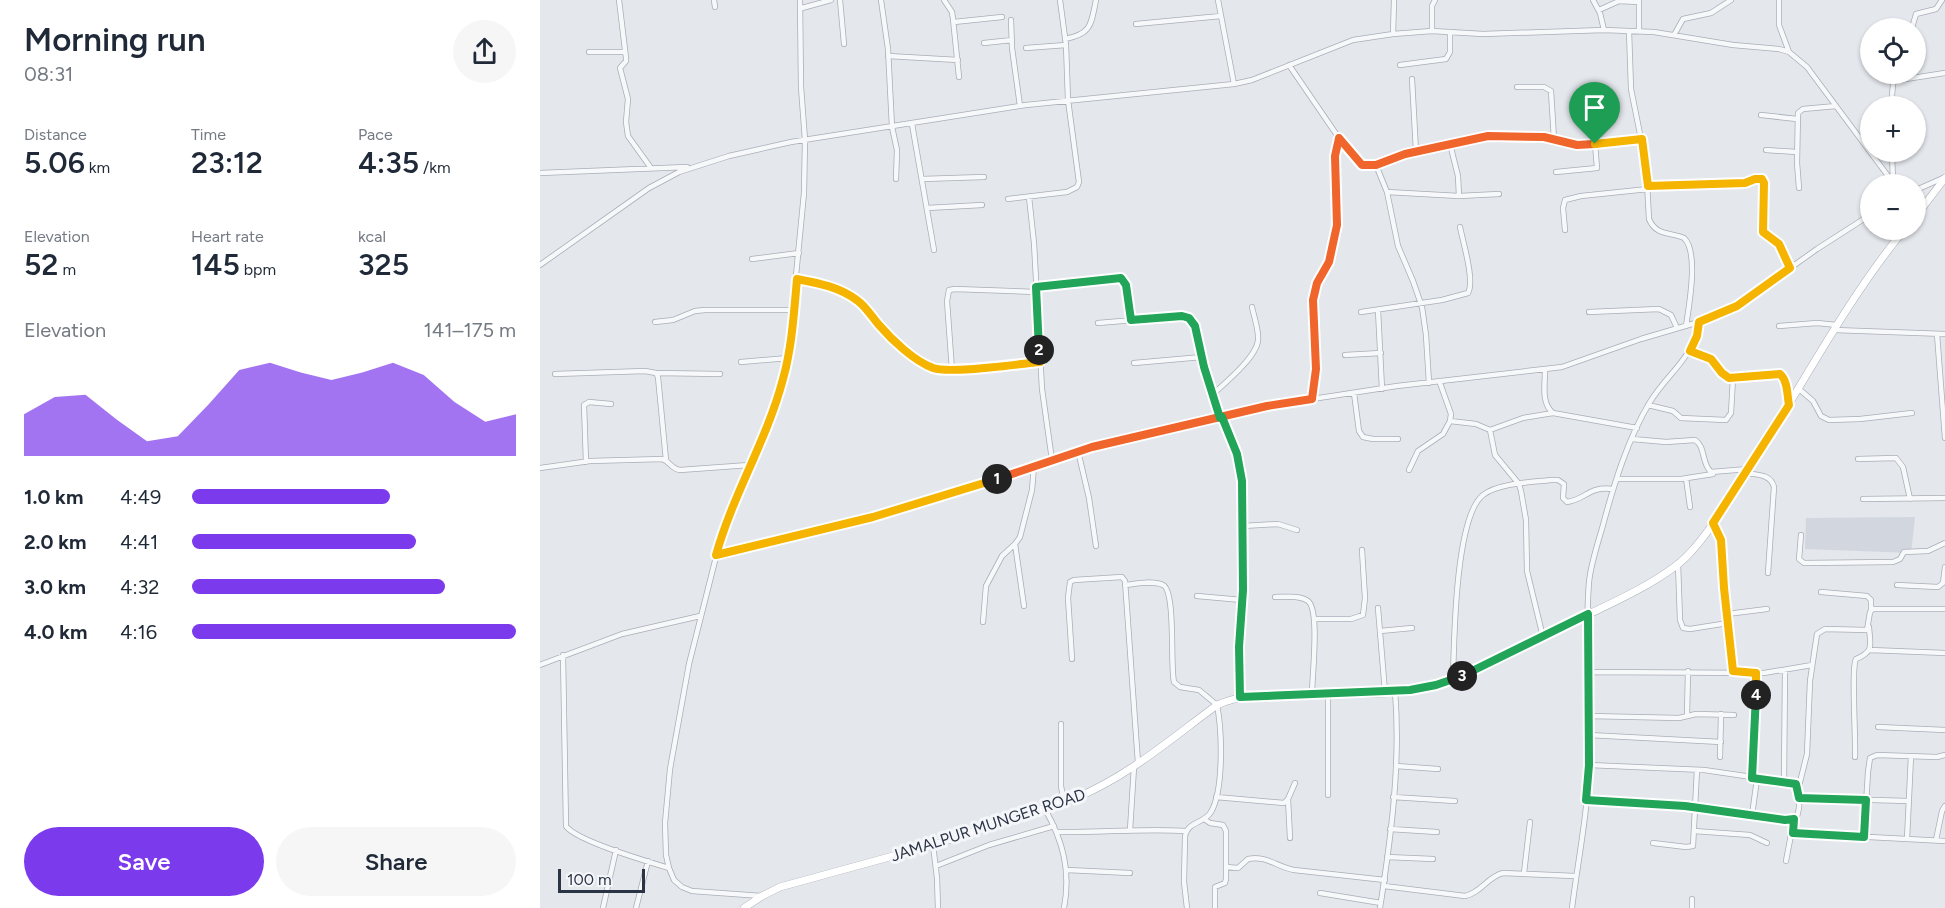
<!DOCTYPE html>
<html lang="en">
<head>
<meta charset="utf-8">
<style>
	body { margin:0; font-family:Figtree,sans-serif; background:#f6f6f7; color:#1f2937; height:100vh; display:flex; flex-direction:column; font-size:22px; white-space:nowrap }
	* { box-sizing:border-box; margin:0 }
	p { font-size:20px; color:#747a83 }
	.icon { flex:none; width:33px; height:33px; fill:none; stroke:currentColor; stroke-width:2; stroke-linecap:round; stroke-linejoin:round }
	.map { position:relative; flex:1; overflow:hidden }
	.side { display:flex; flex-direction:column; background:#fff; width:540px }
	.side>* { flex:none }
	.buttons { position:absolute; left:1320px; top:18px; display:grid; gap:12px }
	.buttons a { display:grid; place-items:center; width:66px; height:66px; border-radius:50%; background:#fff; box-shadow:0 2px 4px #0004; font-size:30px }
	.scale { position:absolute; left:18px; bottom:15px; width:87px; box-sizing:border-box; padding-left:6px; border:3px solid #2b3445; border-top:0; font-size:16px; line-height:21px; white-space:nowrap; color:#2b3445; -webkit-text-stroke:4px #f4f6f9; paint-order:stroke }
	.pin { position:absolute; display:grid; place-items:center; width:51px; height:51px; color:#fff; margin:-62px -26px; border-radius:50% 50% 50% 0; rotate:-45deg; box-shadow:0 0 6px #0007 }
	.pin .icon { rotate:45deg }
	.km { position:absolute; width:30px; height:30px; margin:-15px; border-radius:50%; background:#222; color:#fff; font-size:16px; line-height:30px; text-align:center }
	.round { display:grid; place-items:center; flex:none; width:63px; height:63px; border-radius:32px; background:#f6f6f7 }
	.summary { display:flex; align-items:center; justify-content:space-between; height:102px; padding:0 24px }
	h1 { font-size:33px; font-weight:600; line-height:45px }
	.figures { display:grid; grid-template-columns:repeat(3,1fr); gap:9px; height:102px; padding:6px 24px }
	.figures div { display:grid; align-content:center }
	.figures b { font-size:30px; font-weight:600 }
	.figures small { font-size:16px; font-weight:400 }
	.figures p { font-size:16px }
	.chart { height:168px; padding:12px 24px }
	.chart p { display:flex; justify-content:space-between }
	.chart svg { width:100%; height:108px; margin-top:6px; fill:#7c3aed; opacity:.7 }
	.button { display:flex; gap:12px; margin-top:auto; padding:12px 24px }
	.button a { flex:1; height:69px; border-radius:36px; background:#7c3aed; color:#fff; font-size:24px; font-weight:600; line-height:69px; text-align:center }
	.button a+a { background:#f6f6f7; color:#1f2937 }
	ul { padding:0 24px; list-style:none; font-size:20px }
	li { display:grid; grid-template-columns:96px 72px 1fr; align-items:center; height:45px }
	li i { height:15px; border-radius:8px; background:#7c3aed }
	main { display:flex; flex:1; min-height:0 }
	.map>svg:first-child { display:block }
	.built { fill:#d2d6de }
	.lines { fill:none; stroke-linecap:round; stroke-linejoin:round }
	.street-casing { stroke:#a9aeb7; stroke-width:6 }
	.secondary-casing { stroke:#a9aeb7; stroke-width:8 }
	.street { stroke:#f7f8fa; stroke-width:4.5 }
	.secondary { stroke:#fff; stroke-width:7 }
	.split-1-casing { stroke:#fff; stroke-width:12 }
	.split-2-casing { stroke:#fff; stroke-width:12 }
	.split-3-casing { stroke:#fff; stroke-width:12 }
	.split-4-casing { stroke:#fff; stroke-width:12 }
	.split-5-casing { stroke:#fff; stroke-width:12 }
	.split-1 { stroke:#f0652b; stroke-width:8 }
	.split-2 { stroke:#f5b400; stroke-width:8 }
	.split-3 { stroke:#22a559; stroke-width:8 }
	.split-4 { stroke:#22a559; stroke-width:8 }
	.split-5 { stroke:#f5b400; stroke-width:8 }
	.labels { text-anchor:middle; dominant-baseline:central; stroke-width:6; stroke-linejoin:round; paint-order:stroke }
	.street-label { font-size:16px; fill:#2b3445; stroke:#f4f6f9 }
</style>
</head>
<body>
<main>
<section class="side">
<div class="summary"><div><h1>Morning run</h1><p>08:31</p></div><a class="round"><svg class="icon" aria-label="share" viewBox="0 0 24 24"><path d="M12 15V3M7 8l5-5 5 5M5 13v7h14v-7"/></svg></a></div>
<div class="figures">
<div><p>Distance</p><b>5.06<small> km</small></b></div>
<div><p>Time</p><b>23:12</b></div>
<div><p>Pace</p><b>4:35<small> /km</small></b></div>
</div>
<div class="figures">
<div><p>Elevation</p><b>52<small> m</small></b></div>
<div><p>Heart rate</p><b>145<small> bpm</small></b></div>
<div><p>kcal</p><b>325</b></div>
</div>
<div class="chart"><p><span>Elevation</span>141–175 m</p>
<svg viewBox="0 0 160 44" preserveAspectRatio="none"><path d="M0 44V27L10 20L20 19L30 29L40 38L50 36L60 23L70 9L80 6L90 10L100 13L110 10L120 6L130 11L140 22L150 30L160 27V44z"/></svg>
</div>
<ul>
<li><b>1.0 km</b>4:49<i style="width:61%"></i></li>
<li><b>2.0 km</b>4:41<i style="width:69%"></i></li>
<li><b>3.0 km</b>4:32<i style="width:78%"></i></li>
<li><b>4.0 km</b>4:16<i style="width:100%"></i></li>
</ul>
<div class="button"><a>Save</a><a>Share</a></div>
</section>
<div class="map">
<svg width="1405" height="908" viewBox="0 0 1405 908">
	<rect width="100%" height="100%" fill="#e4e7ec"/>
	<path class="built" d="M 1375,517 L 1371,553 L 1265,549 L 1266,518 Z"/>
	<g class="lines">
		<defs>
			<path id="street" d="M 79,0 L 86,58 L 86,61 L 80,68 L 88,99 L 86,122 L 88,136 L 111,168
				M 174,0 L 175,7
				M 300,0 L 304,44
				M 341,0 L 348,49 L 352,127 L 357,150 L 356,179
				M 404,0 L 412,12 L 413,19 L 419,77
				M 678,0 L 694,84
				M 1053,0 L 1060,13 L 1064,30
				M 1239,0 L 1239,25 L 1249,52
				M 262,8 L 291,0
				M 1059,10 L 1079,1 L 1099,2
				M 471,20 L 472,48 L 480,106
				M 414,22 L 462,17
				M 596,24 L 681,16
				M 1372,28 L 1376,14 L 1396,9 L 1402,0
				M 892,31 L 892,6 L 895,0
				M 1089,31 L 1091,89 L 1106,164 L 1109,219 C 1116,236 1130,232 1144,238 C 1159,252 1149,306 1146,326
				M 1099,31 L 1099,0
				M 853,34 L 854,0
				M 1134,35 L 1143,19 L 1171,13 L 1191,0
				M 525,39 C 552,34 551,24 556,0
				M 444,43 L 472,40
				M 486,48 L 526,45
				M 49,52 L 85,52
				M 348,56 L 418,60
				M 749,65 L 803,144 L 813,157 L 825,166 L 836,165 L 865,154 L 948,136 L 1004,137 L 1037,145 L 1102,139
				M 860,65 L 906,59 L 910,52 L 910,32
				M 872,79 L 876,151
				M 1353,81 L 1405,73
				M 977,87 L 1004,87 L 1011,91 L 1014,139
				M 1351,106 L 1354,74
				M 1221,115 L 1257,119
				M 372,124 L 394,250
				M 910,144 L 918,176 L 919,196
				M 1226,150 L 1257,152
				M 1352,152 L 1353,182
				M 836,165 L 847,192 L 858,246 L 873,281 L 882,307 L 886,335 L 889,383
				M 1016,172 L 1057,168 L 1055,144
				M 0,173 L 147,167
				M 382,179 L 444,177
				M 1108,186 L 1205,183 L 1215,179 L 1222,179 L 1224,183 L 1223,232 L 1239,244 L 1250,269
				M 1259,188 L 1257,163 L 1258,113 L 1263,109 L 1296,106
				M 1376,190 L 1403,178
				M 847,192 L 919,196 L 959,194
				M 489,197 L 494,243 L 502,389 L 512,460
				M 468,199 L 527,192 L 537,187 L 539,182 L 528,100 L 526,45 L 520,0
				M 387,208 L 442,205
				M 1025,230 L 1023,208 L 1025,200 L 1041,196 L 1108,189
				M 212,259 L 259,253
				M 0,265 L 109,188 L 139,172 L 189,156 L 251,142 L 486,105 L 694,84 L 712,80 L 813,40 L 853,34 L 892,31 L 943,34 L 1064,30 L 1114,32 L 1193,45 L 1239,49 L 1249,52 L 1267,67 L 1354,184
				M 257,279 L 297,289 L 317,300 L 352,339 L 394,368 L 412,370 L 500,362
				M 496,287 L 581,278 L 586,285 L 591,320
				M 838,310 L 842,389
				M 821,312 L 902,300 L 928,293 C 935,281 923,242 920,227
				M 1049,312 L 1119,309 L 1131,315 L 1137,328
				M 115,322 L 133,320 L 155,311 L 165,310 L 254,310
				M 558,323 L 642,316 L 649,318 L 655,326 L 664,367 L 680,418
				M 1239,326 L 1277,323 L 1297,325
				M 1294,330 L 1405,334
				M 1397,334 L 1405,438
				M 1150,351 L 1171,359 L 1182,373 L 1189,377 L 1242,375 L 1249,404
				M 805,355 L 841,353
				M 201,362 L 248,358
				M 594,363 L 662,357
				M 412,370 L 407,301 L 409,290 L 415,289 L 496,292
				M 1005,370 C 1005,385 1001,403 1013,413 L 1097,428
				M 116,373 L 180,374
				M 15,374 L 105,371 L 116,373 L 118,377 L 126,460
				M 1259,389 L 1273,401 L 1281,416 L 1289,420 L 1320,419 L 1372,413
				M 814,393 L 819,431 L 823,437 L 833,439 L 858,439
				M 672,395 C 684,384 717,357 718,340 C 719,330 714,317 712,307
				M 772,399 L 772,386 L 776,369 L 773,300 L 777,283 L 789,262 L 797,225 L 795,156 L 799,138
				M 1108,405 L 1133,411 L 1141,418 L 1186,420 L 1191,413 L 1193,378
				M 682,417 L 697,455 L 702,481 L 703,590 L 699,647 L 700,697
				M 910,421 L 936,424 L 950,430 L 955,455 L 979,484 L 981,491 L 986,520 L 987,571 L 1003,637
				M 950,430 L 983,418 L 1013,413
				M 1092,439 L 1126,442 L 1155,440 C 1166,447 1161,463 1171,472 L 1208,469
				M 538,451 L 549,498 L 556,546
				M 1318,459 L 1356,458 L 1363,467 L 1370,499
				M 46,462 L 44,405 L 49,402 L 71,404
				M 0,468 L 50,461 L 122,459 C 130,461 131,469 140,470 L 209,465
				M 869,470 L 878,451 L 903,434 L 910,421 L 911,414 L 900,383
				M 1206,473 C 1217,475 1231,474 1234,487 L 1228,573
				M 1146,478 L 1150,507
				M 1077,479 L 1141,479 L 1173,474
				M 1323,499 L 1405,498
				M 1173,523 L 1181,540 L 1184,588 L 1193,671
				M 703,526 L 738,524 L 757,530
				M 1261,535 L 1259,559 L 1264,563 L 1353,562 L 1360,559 L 1364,552 L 1388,551 L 1405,543
				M 475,544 L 484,606
				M 176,555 L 333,517 L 418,492 L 552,447 L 727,406 L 857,386 L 1022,367 L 1101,339 L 1169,319 L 1197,306 L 1277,249 L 1330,215
				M 1138,564 L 1140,620 L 1143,628 L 1150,629 L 1188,623
				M 585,585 C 595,584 613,580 623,585 C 636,591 630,666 634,682 L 640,687 L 659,690 L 677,705 C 682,730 684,790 671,812 C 664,824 647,821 645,837 L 644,882 L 647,908
				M 1357,585 L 1398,587 L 1403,583 L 1405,567
				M 1281,592 L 1327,596 L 1331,600 L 1331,610
				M 657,596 L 702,600
				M 735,597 C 745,597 759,595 768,601 C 780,610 772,677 772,694
				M 838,608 L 845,692
				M 1187,614 L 1227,609
				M 775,619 L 811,619 L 823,615 L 825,598 L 822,550
				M 443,622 L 446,586 L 462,556 L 475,544 L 480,537 L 492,490 L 494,466
				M 840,631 L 872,628
				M 1330,650 L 1405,653
				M 23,655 L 26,826 C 36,841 109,862 129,868
				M 532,659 L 528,598 L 530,582 L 534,580 L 582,577 L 585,581 L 598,763
				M 0,665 L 82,634 L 160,616
				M 1048,672 L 1224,673 L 1272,665
				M 913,680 C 914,643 915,517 943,495 C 958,483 993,482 1011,480 L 1018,480 L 1024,484 L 1023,498 L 1027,502 C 1047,499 1048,486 1073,489
				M 788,694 L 788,795
				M 1049,716 L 1139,718 L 1156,714 L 1194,715
				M 1147,716 L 1148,671
				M 521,724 L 521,786 L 524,803
				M 1338,727 L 1405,730
				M 1049,735 L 1181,742
				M 1180,757 L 1181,714
				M 1315,757 C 1316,740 1311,667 1316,659 C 1335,651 1330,645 1329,627
				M 856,766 L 898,769
				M 1212,778 L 1216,673
				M 1244,782 L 1245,670
				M 1258,790 L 1267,754 L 1270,681 L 1277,634 L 1285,629 L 1327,630 L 1330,612 L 1333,609 L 1405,609
				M 676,797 L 744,803 L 748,799 L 755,783
				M 853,797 L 915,801
				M 1259,798 L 1369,801
				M 748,799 L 750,838
				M 1046,800 L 1145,806 L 1250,820 L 1257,817 C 1260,807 1261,793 1256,784 L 1253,783 L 1164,770 L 1049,765
				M 505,809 C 523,841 531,871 524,908
				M 1212,815 L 1217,779
				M 664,819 L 670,823 L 683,825 L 686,831 L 686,879 L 685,883 L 675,887 L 675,908
				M 850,829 L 897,832
				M 590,830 L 594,767
				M 1154,831 L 1210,835 L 1227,843
				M 517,832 C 560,833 602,828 646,831
				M 1253,833 L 1405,841
				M 1324,837 L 1328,772 L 1330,758 L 1337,755 L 1397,757 L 1405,755
				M 1367,839 L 1371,756
				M 1396,840 L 1402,811 L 1405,806
				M 1113,843 L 1146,847 L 1153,846 L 1157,770
				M 393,845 L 397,878 L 398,908
				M 847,857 L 893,859
				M 1246,861 L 1254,819
				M 396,866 L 449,845 L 514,826
				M 686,867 L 698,868 L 708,859 C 726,855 737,867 754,870 L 845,880
				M 527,870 L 590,873
				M 984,873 L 990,822
				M 844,886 L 925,896 C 941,893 947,877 963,873 L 1035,876
				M 780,893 L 841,903
				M 222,896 L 152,891 L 142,887 L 134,880 L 129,868 L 126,855 L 125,823 L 130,769 L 149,664 L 179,545 L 236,402 L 248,358 L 264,193 L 265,140 L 261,87 L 260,0
				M 63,908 L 76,850
				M 96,908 L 108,861
				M 840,908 C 851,837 861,763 855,691
				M 1032,908 C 1038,860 1048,812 1049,764 C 1051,703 1044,642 1049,582 C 1051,563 1058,543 1063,525 C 1074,484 1088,438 1110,402 C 1129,371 1152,361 1159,322
				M 1152,908 L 1152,899"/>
			<path id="secondary" d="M 1376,216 L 1405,178
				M 204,908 L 222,896 L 240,887 L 393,845 L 538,797 C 590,775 632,738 677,705 C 701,694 727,695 753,694 C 805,693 864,699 914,680 C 954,665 991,643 1028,624 C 1063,607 1124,581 1149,554 C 1170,532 1185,505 1201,480 C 1257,397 1301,307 1364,230"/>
		</defs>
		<use href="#street" class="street-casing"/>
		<use href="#secondary" class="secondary-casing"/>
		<use href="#street" class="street"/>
		<use href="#secondary" class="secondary"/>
	</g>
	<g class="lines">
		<defs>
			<path id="split-1" d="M 457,479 L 552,447 L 727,406 L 772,399 L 776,369 L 773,300 L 777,283 L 789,262 L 797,225 L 795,156 L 799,138 L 822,165 L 836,165 L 865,154 L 948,136 L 1004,137 L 1037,145 L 1055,144"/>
			<path id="split-2" d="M 457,479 L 333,517 L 176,555 C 193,494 227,440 243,379 C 252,347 254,312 257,279 C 278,283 300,287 318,301 C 326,307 332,317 339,325 C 352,340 374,361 393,368 C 411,374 477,364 500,362 L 499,350"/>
			<path id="split-3" d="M 499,350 L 496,287 L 581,278 L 586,285 L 591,320 L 642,316 L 649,318 L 655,326 L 664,367 L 680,418 L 682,417 L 697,454 L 702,481 L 703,590 L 699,647 L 700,697 L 870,690 L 896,685 L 922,676"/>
			<path id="split-4" d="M 922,676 L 1048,614 L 1049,765 L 1046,800 L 1145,806 L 1245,820 L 1254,819 L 1253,833 L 1324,837 L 1326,800 L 1259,798 L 1256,784 L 1212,778 L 1216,695"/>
			<path id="split-5" d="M 1055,144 L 1102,139 L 1108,186 L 1205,183 L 1215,179 L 1222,179 L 1224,183 L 1223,232 L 1239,244 L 1250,268 L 1197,306 L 1159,322 L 1157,336 L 1150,351 L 1171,359 L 1182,373 L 1189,378 L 1240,374 C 1248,381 1247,395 1249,405 L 1173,523 L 1181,540 L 1184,588 L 1193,671 L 1216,673 L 1216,695"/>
		</defs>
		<use href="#split-1" class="split-1-casing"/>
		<use href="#split-2" class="split-2-casing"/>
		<use href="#split-3" class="split-3-casing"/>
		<use href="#split-4" class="split-4-casing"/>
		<use href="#split-5" class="split-5-casing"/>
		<use href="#split-1" class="split-1"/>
		<use href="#split-2" class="split-2"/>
		<use href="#split-3" class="split-3"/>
		<use href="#split-4" class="split-4"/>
		<use href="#split-5" class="split-5"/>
	</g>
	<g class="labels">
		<g class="street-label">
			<text transform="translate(448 825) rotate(-18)">JAMALPUR MUNGER ROAD</text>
		</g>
	</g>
</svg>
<div class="buttons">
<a><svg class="icon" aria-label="locate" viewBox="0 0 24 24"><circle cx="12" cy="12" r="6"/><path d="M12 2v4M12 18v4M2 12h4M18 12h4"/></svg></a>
<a>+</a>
<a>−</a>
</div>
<div class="scale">100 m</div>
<div class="pin" style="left:1055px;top:144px;background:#1e9e55"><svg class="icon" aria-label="arrive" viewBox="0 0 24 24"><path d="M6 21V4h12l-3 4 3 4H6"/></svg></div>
<b class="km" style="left:457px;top:479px">1</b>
<b class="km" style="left:499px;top:350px">2</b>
<b class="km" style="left:922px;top:676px">3</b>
<b class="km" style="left:1216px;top:695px">4</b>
</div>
</main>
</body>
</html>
